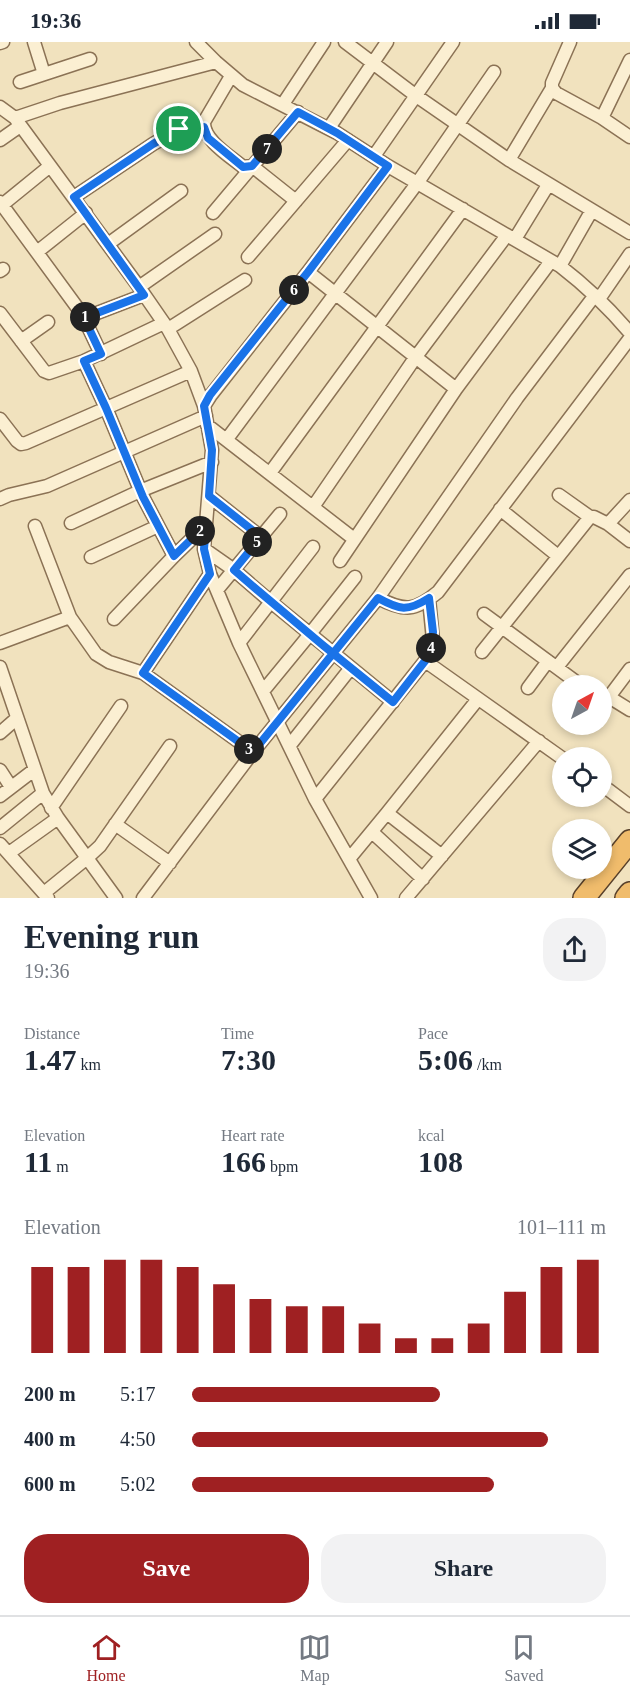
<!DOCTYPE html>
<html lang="en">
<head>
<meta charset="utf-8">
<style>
	body { margin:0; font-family:"Times New Roman",serif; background:#f2f2f3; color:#1f2937; height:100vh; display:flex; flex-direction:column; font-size:22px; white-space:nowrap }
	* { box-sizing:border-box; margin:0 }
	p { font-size:20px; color:#747a83 }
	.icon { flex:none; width:33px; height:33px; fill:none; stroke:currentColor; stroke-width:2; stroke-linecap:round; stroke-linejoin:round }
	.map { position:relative; height:856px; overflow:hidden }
	.details { display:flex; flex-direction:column; background:#fff; flex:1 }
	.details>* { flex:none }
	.needle { width:39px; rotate:40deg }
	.tools { position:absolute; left:552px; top:633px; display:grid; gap:12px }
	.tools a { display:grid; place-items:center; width:60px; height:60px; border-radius:50%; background:#fff; box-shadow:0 3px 9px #0003; font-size:30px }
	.pin { position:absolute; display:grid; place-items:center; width:51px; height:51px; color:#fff; margin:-26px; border:3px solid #fff; border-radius:50%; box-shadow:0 2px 6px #0007 }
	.km { position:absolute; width:30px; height:30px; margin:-15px; border-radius:50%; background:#222; color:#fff; font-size:16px; line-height:30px; text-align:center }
	.round { display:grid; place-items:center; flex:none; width:63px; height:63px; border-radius:24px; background:#f2f2f3 }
	.headline { display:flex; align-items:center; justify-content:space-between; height:102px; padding:0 24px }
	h1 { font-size:33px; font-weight:600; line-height:45px }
	.stats { display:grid; grid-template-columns:repeat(3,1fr); gap:9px; height:102px; padding:6px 24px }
	.stats div { display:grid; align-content:center }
	.stats b { font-size:30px; font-weight:600 }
	.stats small { font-size:16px; font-weight:400 }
	.stats p { font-size:16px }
	.chart { height:168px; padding:12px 24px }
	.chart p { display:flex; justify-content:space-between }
	.chart svg { width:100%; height:108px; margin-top:6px; stroke:#9f2022; stroke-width:6 }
	.action { display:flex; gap:12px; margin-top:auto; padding:12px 24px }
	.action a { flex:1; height:69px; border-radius:24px; background:#9f2022; color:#fff; font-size:24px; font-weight:600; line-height:69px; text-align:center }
	.action a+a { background:#f2f2f3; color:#1f2937 }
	ul { padding:0 24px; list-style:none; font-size:20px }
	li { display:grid; grid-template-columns:96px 72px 1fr; align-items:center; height:45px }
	li i { height:15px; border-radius:8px; background:#9f2022 }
	.status { display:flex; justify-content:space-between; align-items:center; height:42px; padding:0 30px; background:#fff; direction:ltr }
	.status svg { height:16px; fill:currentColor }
	.dock { display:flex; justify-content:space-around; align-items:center; height:84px; border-top:2px solid #e0e1e3; background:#fff; font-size:16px; color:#747a83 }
	.dock a { display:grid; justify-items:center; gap:3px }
	.dock .selected { color:#9f2022 }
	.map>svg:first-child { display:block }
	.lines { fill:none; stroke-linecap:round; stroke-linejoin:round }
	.minor-casing { stroke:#8b7255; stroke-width:15 }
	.trunk-casing { stroke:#58402a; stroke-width:24 }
	.minor { stroke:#fbefd2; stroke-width:12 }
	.trunk { stroke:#f0bc6c; stroke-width:21 }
	.route-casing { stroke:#fff; stroke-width:12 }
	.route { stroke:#1a73e8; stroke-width:8 }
</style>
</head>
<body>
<div class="status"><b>19:36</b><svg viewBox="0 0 49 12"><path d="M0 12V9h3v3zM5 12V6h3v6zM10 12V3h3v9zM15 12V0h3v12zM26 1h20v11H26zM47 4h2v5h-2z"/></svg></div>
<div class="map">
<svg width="630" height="856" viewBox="0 0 630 856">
	<rect width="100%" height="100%" fill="#f1e2be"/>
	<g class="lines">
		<defs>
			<path id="minor" d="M 34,0 L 44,32
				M 196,0 L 216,20 L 243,43 L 337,91 L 388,124 L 560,224 C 586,244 609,266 630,291
				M 345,0 L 415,53 L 509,118 L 630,191
				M 570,0 L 552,41 L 552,46 L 556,51 L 602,76 L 630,95
				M 0,1 L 3,0
				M 231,34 L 204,80 C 203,98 230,114 243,125 L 252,124 L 296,159
				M 20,40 L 90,17
				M 283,62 L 324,0
				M 0,65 L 15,76 L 139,245 L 168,287 L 191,329 L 204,364 L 212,408 L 204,507 L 210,532 L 239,601 L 315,757 L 371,856
				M 15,76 L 60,61 L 216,20
				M 602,76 L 630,18
				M 329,86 L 387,0
				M 0,98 L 20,84
				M 374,114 L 453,0
				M 509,118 L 552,46
				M 74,155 L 153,102 L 179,87 L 204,85
				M 0,160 L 82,272 L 101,312
				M 2,163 L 50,124
				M 213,171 L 298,70
				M 515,197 L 548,143
				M 108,202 L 181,149
				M 37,210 L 86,171
				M 248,215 L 348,98
				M 560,224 L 592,168
				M 0,229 L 3,227
				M 308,230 L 456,347 L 340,519
				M 139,245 L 215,192
				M 599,257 L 630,212
				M 0,271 L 44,329 L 49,331 L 84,319 L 164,281
				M 84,276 L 144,253
				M 168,287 L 245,238
				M 21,299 L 48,280
				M 84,319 L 106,366 L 143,455 L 174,514
				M 456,347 L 551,219
				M 204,364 L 211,353 L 308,230 L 388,124
				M 0,377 L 17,399 L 21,402 L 26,401 L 191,329
				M 207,383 L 354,497
				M 227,397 L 418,140 L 494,30
				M 270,431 L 463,167
				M 559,453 L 590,475
				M 209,454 L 261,495
				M 0,457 L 9,453 L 47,444 L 206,374
				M 313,465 L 415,316 L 507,193
				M 500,467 L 558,514
				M 71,481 L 140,449 L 212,420
				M 608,482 L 630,499
				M 35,484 L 70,575 L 96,612 L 109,620 L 143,631 L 253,710
				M 204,507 L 234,528 L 271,560 L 393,660
				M 91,515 L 158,484
				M 217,548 L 280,472
				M 378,556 C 405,570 415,569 438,550 L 630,296
				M 484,572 L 579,642
				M 114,577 L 174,514 L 206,483
				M 0,601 L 70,575
				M 239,601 L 313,505
				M 482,610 L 590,475 L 594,475 L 608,482 L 630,458
				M 425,619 L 562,716
				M 0,625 L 43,751 L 58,776 L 116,856
				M 557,625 L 630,533
				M 630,627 L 609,655 L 630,668
				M 143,631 L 210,532
				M 528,646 L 548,619
				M 264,648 L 310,592 L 355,535
				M 0,691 L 16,677
				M 290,703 L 350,627
				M 0,728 L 11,745
				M 602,743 L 630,764
				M 0,754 L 34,728
				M 315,757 L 425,619 L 433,598 L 429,557
				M 51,766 L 121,664
				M 387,771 L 442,814
				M 115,782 L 170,821
				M 0,786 L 43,751
				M 372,790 L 423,837
				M 0,802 L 48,856
				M 9,811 L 58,776
				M 349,817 L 387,771 L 478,657
				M 44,851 L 87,816 L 100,804 L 170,704
				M 143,856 L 253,710 L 378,556 L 517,356 L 595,253
				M 406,856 L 539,699"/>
			<path id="trunk" d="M 584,856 L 630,799
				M 626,856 L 630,851"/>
		</defs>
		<use href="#minor" class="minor-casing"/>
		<use href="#trunk" class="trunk-casing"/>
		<use href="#minor" class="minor"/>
		<use href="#trunk" class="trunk"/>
	</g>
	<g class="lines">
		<defs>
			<path id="route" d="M 179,87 L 153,102 L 74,155 L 144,253 L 84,276 L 101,312 L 84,319 L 106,366 L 143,455 L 174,514 L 206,483 L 204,507 L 210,532 L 143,631 L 253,710 L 378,556 C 400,568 407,570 429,556 L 433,590 L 430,608 L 425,619 L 393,660 C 339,617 286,573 234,528 L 261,495 L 209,454 L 212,408 L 204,364 L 210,353 L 308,230 L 388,124 L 337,91 L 298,70 L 252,124 L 243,125 L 208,96 L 204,85 L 179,87"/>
		</defs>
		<use href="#route" class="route-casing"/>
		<use href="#route" class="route"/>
	</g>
</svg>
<div class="tools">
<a><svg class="needle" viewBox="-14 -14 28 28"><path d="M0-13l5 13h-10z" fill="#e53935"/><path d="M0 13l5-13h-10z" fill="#747a83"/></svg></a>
<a><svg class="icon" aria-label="locate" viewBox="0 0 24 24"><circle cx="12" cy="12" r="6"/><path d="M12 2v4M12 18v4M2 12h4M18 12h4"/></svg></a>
<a><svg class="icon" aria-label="layers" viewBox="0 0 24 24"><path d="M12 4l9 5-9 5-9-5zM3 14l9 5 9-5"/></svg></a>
</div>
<div class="pin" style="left:179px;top:87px;background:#1e9e55"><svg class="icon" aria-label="arrive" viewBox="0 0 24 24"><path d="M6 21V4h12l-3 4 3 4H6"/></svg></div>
<b class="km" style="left:85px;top:275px">1</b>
<b class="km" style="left:200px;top:489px">2</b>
<b class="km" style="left:249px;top:707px">3</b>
<b class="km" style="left:431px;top:606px">4</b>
<b class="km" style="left:257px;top:500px">5</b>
<b class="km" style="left:294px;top:248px">6</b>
<b class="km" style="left:267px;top:107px">7</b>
</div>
<section class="details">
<div class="headline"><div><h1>Evening run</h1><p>19:36</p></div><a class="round"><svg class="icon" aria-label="share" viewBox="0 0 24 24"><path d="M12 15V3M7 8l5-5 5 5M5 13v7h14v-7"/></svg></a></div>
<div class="stats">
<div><p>Distance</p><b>1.47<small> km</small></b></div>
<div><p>Time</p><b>7:30</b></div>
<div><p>Pace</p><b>5:06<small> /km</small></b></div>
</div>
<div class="stats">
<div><p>Elevation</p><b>11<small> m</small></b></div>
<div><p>Heart rate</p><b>166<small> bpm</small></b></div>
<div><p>kcal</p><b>108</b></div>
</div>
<div class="chart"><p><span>Elevation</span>101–111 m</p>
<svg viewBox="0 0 160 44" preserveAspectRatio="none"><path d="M5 44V9M15 44V9M25 44V6M35 44V6M45 44V9M55 44V16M65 44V22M75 44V25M85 44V25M95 44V32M105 44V38M115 44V38M125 44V32M135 44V19M145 44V9M155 44V6"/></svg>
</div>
<ul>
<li><b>200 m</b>5:17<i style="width:60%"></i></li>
<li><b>400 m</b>4:50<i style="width:86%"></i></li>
<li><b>600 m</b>5:02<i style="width:73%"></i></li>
</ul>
<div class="action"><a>Save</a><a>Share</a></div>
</section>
<nav class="dock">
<a class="selected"><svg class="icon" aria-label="home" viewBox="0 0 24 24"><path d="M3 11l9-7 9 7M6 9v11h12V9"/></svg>Home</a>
<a><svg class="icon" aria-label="map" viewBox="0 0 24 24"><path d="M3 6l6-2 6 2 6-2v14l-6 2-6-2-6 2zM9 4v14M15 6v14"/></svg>Map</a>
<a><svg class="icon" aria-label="saved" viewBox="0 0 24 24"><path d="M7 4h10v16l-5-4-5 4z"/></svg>Saved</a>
</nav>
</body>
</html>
